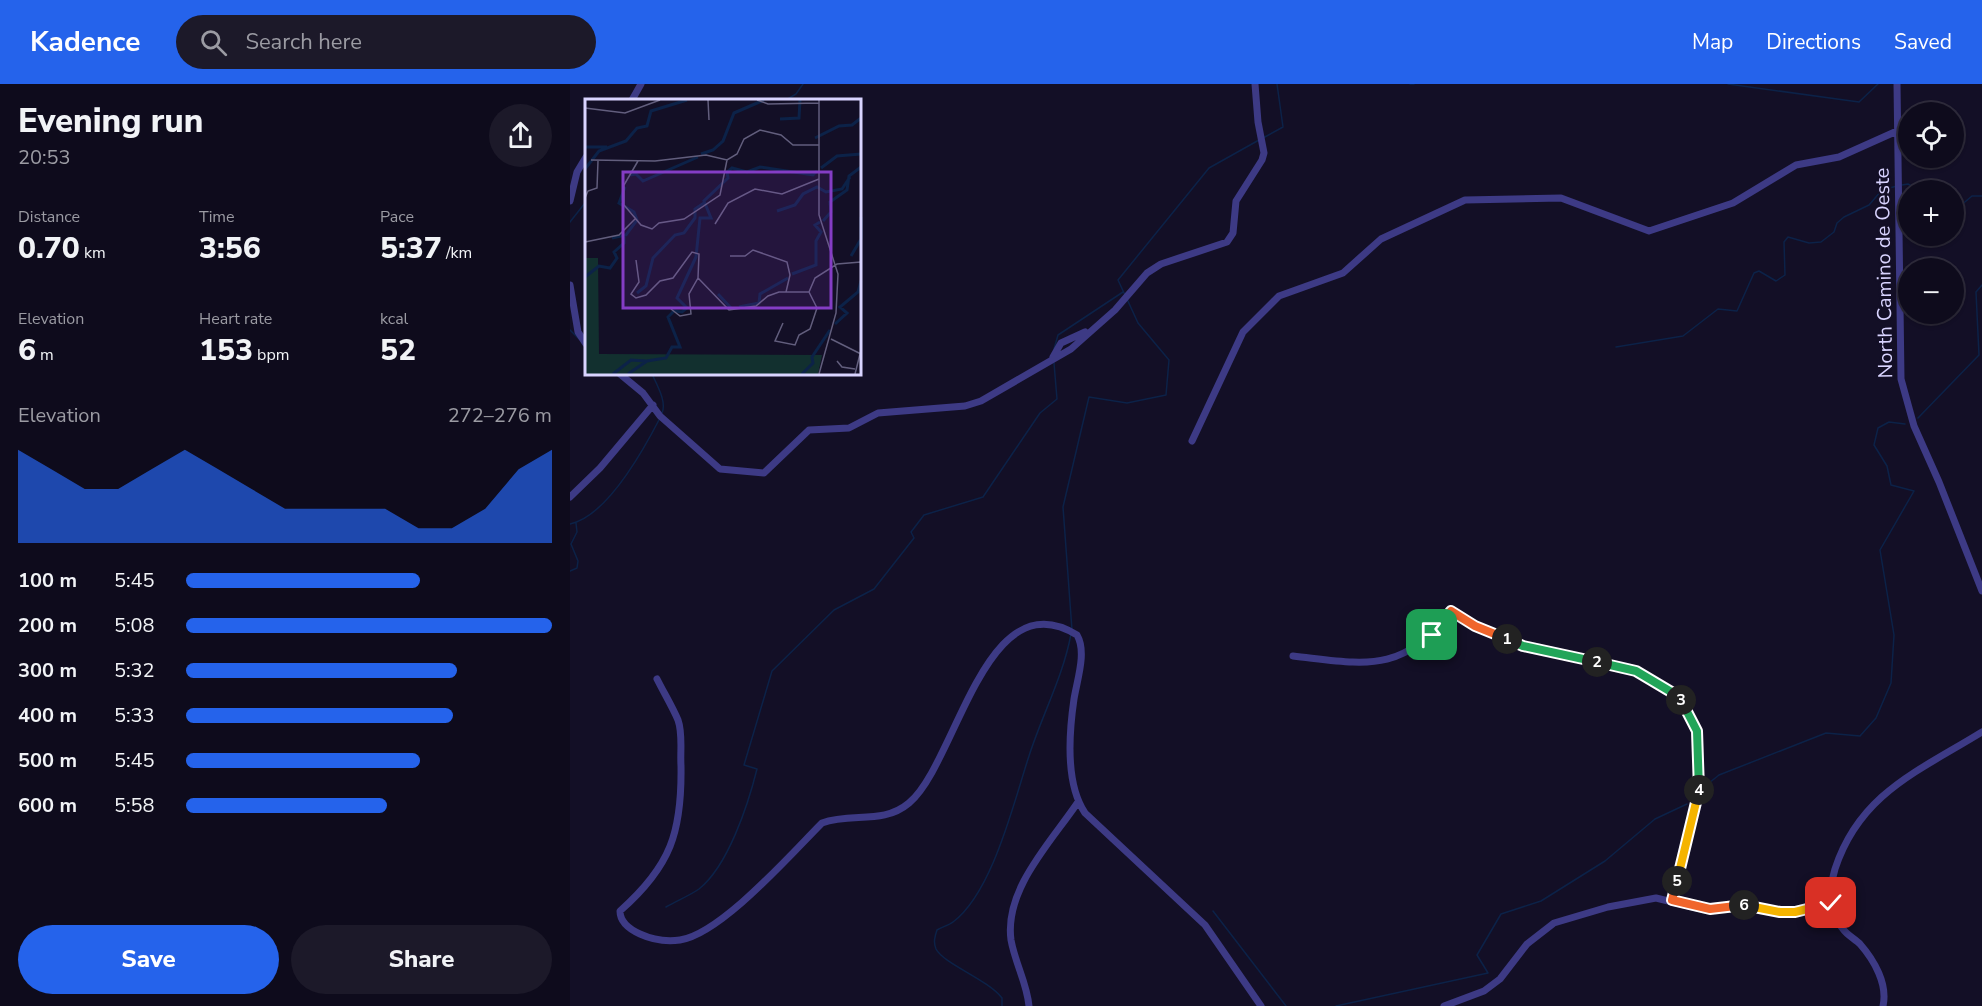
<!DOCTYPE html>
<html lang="en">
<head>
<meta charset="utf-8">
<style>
	body { margin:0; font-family:"Nunito Sans",sans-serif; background:#1c1929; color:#f1f3f6; height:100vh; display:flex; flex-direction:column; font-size:22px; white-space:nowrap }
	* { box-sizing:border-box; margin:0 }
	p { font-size:20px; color:#9b9ba3 }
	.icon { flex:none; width:33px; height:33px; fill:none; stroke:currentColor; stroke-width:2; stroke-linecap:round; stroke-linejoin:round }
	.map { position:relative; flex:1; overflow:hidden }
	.drawer { display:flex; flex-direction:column; background:#0e0b1c; width:570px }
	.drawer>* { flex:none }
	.tools { position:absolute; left:1328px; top:18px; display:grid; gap:12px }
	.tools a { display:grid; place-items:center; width:66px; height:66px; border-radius:50%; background:#0e0b1c; box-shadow:0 2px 4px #0004,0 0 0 2px #2e2b3b; font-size:30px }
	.pin { position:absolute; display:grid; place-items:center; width:51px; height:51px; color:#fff; margin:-26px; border-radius:12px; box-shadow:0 3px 9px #0006 }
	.km { position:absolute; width:30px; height:30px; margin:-15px; border-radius:50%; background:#222; color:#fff; font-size:16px; line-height:30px; text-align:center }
	.round { display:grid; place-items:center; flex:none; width:63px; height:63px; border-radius:32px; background:#1c1929 }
	.head { display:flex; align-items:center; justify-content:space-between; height:102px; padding:0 18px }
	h1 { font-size:33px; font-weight:800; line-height:45px }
	.stats { display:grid; grid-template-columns:repeat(3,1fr); gap:9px; height:102px; padding:6px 18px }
	.stats div { display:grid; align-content:center }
	.stats b { font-size:30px; font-weight:800 }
	.stats small { font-size:16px; font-weight:400 }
	.stats p { font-size:16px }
	.chart { height:168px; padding:12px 18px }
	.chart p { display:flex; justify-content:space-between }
	.chart svg { width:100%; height:108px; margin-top:6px; fill:#2563eb; opacity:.7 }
	.cta { display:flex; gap:12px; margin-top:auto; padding:12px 18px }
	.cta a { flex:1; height:69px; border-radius:36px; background:#2563eb; color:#fff; font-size:24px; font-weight:800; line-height:69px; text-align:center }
	.cta a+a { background:#1c1929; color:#f1f3f6 }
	ul { padding:0 18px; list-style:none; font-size:20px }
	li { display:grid; grid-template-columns:96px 72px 1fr; align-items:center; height:45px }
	li i { height:15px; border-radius:8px; background:#2563eb }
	header { display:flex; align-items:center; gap:36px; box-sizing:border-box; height:84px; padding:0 30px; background:#2563eb; color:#fff }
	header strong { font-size:28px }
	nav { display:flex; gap:33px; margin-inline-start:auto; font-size:21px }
	.search { width:420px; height:54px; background:#1c1929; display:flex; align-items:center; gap:15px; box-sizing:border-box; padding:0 21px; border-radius:33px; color:#9b9ba3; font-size:22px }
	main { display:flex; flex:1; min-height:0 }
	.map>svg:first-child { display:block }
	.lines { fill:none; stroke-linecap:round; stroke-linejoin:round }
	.stream { stroke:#0c2248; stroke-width:1.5 }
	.minor { stroke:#3d3a85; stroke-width:7 }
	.split-1-casing { stroke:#fff; stroke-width:12 }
	.split-2-casing { stroke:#fff; stroke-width:12 }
	.split-3-casing { stroke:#fff; stroke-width:12 }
	.split-4-casing { stroke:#fff; stroke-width:12 }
	.split-5-casing { stroke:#fff; stroke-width:12 }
	.split-6-casing { stroke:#fff; stroke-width:12 }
	.split-7-casing { stroke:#fff; stroke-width:12 }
	.split-1 { stroke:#f0652b; stroke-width:8 }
	.split-2 { stroke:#22a559; stroke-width:8 }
	.split-3 { stroke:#22a559; stroke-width:8 }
	.split-4 { stroke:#22a559; stroke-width:8 }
	.split-5 { stroke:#f5b400; stroke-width:8 }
	.split-6 { stroke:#f0652b; stroke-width:8 }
	.split-7 { stroke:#f5b400; stroke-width:8 }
	.labels { text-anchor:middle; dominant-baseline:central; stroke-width:4.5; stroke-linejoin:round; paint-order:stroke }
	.street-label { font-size:20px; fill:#d9d4ff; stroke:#130f26 }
	.inset-river { fill:none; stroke:#0c2248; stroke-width:3 }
	.inset-road { fill:none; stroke:#625e7d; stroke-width:1.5 }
	.view { fill:#843dc5; fill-opacity:0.15; stroke:#843dc5; stroke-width:3 }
	.inset-edge { fill:none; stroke:#d9d4ff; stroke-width:3 }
</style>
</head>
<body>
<header>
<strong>Kadence</strong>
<div class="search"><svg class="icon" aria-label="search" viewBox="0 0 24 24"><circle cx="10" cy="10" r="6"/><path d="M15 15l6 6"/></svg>Search here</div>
<nav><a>Map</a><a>Directions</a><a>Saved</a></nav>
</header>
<main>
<section class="drawer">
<div class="head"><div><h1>Evening run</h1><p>20:53</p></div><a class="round"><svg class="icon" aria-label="share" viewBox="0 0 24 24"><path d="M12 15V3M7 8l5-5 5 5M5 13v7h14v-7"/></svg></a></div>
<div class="stats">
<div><p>Distance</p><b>0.70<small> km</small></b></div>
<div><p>Time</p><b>3:56</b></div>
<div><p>Pace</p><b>5:37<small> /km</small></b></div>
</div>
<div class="stats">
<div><p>Elevation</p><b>6<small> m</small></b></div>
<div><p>Heart rate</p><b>153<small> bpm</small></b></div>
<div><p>kcal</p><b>52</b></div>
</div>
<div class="chart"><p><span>Elevation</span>272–276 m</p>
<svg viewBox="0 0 160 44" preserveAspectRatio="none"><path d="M0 44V6L10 14L20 22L30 22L40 14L50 6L60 14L70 22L80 30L90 30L100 30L110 30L120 38L130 38L140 30L150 14L160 6V44z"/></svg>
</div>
<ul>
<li><b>100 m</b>5:45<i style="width:64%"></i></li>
<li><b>200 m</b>5:08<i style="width:100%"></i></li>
<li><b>300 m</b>5:32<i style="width:74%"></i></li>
<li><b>400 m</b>5:33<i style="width:73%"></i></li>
<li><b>500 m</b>5:45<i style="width:64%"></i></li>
<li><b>600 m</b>5:58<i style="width:55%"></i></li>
</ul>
<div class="cta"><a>Save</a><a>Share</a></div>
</section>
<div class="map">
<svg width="1412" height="922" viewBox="0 0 1412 922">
	<rect width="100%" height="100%" fill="#130f26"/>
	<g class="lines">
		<path class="stream" d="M 840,0 L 844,0
			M 1158,0 L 1289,18 L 1308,0
			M 79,16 L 88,16
			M 216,16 L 226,10 L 233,0
			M 693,54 L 713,43 L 707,0
			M 16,71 L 16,65
			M 1332,101 L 1338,100 L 1348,106
			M 1383,128 L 1402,112 L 1412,112
			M 0,138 L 15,119 L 15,82
			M 555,211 L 548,196 L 639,84 L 689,56
			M 0,246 L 9,255
			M 1046,263 L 1113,252 L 1148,225 L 1167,227 L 1184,189 L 1189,187 L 1206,197 L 1215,191 L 1214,158 L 1218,153 L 1239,159 L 1251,158 L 1264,148 L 1267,139 L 1274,133 L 1299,121 L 1312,106 L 1327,102
			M 484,265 L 488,251 L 553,208
			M 82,290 C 87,301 97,318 92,329
			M 1348,334 L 1409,271 L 1406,208 L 1412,201
			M 0,440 C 37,432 74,365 90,334
			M 0,487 L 7,484 L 8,477 L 1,460 L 7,448 L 6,439
			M 502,546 L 493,423 L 519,313 L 557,319 L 596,311 L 599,276 L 568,239 L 557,215
			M 1139,699 L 1149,691 L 1256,649 L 1290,652 L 1306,634 L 1321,599 L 1324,551 L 1310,466 L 1344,407 L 1321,401 L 1317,382 L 1304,361 L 1308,344 L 1319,338 L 1335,340
			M 96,823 C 106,817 119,812 129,805 C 158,782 178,721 187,685 L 174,681 L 202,587 L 264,526 L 304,505 L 344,454 L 341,448 L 354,431 L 413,413 L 470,329 L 487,315 L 484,279
			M 643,827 L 716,922
			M 432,922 L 432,914 C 417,895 374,880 366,865 C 363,858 365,852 367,846 C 372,843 379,841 383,838 C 423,808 444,717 459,672 C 472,631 493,593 501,550
			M 766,922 L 918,889 L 907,871 L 931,830 L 971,817 L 1035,777 L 1085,735 L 1117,720"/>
		<path class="minor" d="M 1327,0 L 1331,295 L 1344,342 L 1369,398 L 1412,507
			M 62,16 L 71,0
			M 0,117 L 7,88 L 16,73
			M 0,201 L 8,248 L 16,260
			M 483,273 L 491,259 L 515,248
			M 50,290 L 73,309 L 90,332 L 150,385 L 194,389 L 239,346 L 279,344 L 308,329 L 395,322 L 411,317 L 501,265 L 545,226 L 577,189 L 591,180 L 657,158 L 663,149 L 666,117 L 692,76 L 694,69 L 688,38 L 685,0
			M 622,357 L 673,248 L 709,212 L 773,189 L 811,155 L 895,116 L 991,114 L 1079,147 L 1163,119 L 1226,81 L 1269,73 L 1327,47
			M 0,413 L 30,384 L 83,321
			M 723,572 C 796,580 831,591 881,527 L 905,542 L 953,562 L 1066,587 L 1108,612 L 1127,647 L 1130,701 L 1102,816
			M 87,595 C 94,609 102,622 108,636 C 113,650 110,667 111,682 C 112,748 101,782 50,827 C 50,838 59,845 70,850 C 83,856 95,858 110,856 C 151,850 221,770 252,739 C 282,728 313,741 339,719 C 387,679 415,494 507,551 C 517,568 507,596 504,615 C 499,649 495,699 515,729 L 635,841 L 691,922
			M 459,922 C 457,899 445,879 441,856 C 434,805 482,757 508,718
			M 874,922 L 914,907 L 930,895 L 957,860 L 984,839 L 1038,823 L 1086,814 L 1127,824 L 1185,821 L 1210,828 L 1225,828 L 1261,819
			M 1313,922 C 1318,900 1304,876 1290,860 C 1285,855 1277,851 1273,845 C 1258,827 1259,806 1265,785 C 1290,709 1349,687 1412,648"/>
	</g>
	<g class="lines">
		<defs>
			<path id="split-1" d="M 862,551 L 881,527 L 905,542 L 937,555"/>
			<path id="split-2" d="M 937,555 L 953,562 L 1027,578"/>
			<path id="split-3" d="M 1027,578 L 1066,587 L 1108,612 L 1111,616"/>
			<path id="split-4" d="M 1111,616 L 1127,647 L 1129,706"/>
			<path id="split-5" d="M 1107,797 L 1129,706"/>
			<path id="split-6" d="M 1107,797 L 1102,816 L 1140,825 L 1174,821"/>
			<path id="split-7" d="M 1174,821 L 1210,828 L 1225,828 L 1261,819"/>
		</defs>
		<use href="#split-1" class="split-1-casing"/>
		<use href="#split-2" class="split-2-casing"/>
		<use href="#split-3" class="split-3-casing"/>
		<use href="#split-4" class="split-4-casing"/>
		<use href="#split-5" class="split-5-casing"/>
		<use href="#split-6" class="split-6-casing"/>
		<use href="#split-7" class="split-7-casing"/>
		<use href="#split-1" class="split-1"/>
		<use href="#split-2" class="split-2"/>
		<use href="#split-3" class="split-3"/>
		<use href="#split-4" class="split-4"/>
		<use href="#split-5" class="split-5"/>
		<use href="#split-6" class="split-6"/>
		<use href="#split-7" class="split-7"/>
	</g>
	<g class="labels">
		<g class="street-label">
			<text transform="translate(1314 189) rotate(-91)">North Camino de Oeste</text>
		</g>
	</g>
	<g transform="translate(15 15)">
		<rect width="276" height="276" fill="#130f26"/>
		<path d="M 0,159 L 13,159 L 14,255 L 237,256 L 233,275 L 0,275 Z" fill="#12302f"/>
		<path class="inset-river" d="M 195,20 L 214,19 L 215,1M 230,39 L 254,27 L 267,26 L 276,19M 0,48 L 22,48M 116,55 L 128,51 L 138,42 L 149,14 L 179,1M 236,69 L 252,57 L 276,55M 0,70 L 14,52 L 41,42 L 52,29 L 62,27 L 66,12 L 102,1M 45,76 L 51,75 L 58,82 L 113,58M 192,112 L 210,106 L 218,95 L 232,88 L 241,93 L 257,90 L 265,78M 238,122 L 246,113 L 245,103 L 262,91 L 264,77 L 276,68M 27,139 L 41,136 L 52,121 L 49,113 L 34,104 L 40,88M 266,157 L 276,140 L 276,118M 207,175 L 231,166 L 231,142 L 236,133 L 230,126 L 235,123M 0,178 L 14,167 L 25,169 L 32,159 L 29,153 L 39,144 L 39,138M 52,194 L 61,187 L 68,159 L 90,136 L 99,134 L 110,119 L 110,110 L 119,104M 133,195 L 146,209M 154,208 L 174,204 L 175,195 L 203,179M 250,225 L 262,214 L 255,208 L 273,193 L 276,182M 28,275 L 46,261 L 61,262M 43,275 L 62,262 L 81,259 L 87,248 L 95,248 L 83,218 L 89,212 L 97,213 L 102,209 L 92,199 L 111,158 L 115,119 L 126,119 L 119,102 L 143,79 L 142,73 L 147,69 L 162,73 L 175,68 L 228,76 L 232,72M 217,275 L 228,264 L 227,258 L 245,231"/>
		<path class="inset-road" d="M 123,1 L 124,21M 172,1 L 183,5 L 234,4M 234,1 L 234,116 L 253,175 L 251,214 L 234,275M 0,9 L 40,14 L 75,1M 6,61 L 70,62 L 121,56 L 142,61 L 152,55 L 159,40 L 175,31 L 196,36 L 208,46 L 234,46M 53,62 L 39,86 L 39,106 L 56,126 L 67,130 L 74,124 L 99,120 L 135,96 L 142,61M 0,99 L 3,92 L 12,89 L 13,62M 130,125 L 143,104 L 170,90 L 197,95 L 234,80M 0,143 L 34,136 L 50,120M 145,157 L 160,157 L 168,151 L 202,163 L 205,176 L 201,193M 51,161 L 54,183 L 46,195 L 51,199 L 61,196 L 75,182 L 88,179 L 107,153 L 114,155 L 113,179 L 144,211 L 171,207 L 183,197 L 194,193 L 224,193M 86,210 L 95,217 L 106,215 L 104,195 L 113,179M 198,224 L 190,242 L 210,246 L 214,236 L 225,230 L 232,209 L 224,193 L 230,179 L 252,165 L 276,163M 246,240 L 276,255M 252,262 L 257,268 L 270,270M 270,275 L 275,255"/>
		<path class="view" d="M 38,73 L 246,73 L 246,209 L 38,209 Z"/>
		<rect width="276" height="276" class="inset-edge"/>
	</g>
</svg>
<div class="tools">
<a><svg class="icon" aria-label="locate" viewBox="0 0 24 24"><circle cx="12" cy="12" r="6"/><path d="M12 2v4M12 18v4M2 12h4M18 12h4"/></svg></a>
<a>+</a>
<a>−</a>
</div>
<div class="pin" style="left:862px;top:551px;background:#1e9e55"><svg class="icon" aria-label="arrive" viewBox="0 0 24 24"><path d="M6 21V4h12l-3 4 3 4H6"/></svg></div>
<div class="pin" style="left:1261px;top:819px;background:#d93025"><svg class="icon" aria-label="check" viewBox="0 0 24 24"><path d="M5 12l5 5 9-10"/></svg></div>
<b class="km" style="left:937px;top:555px">1</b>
<b class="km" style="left:1027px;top:578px">2</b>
<b class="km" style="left:1111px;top:616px">3</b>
<b class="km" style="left:1129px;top:706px">4</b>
<b class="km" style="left:1107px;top:797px">5</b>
<b class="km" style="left:1174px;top:821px">6</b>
</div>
</main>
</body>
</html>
